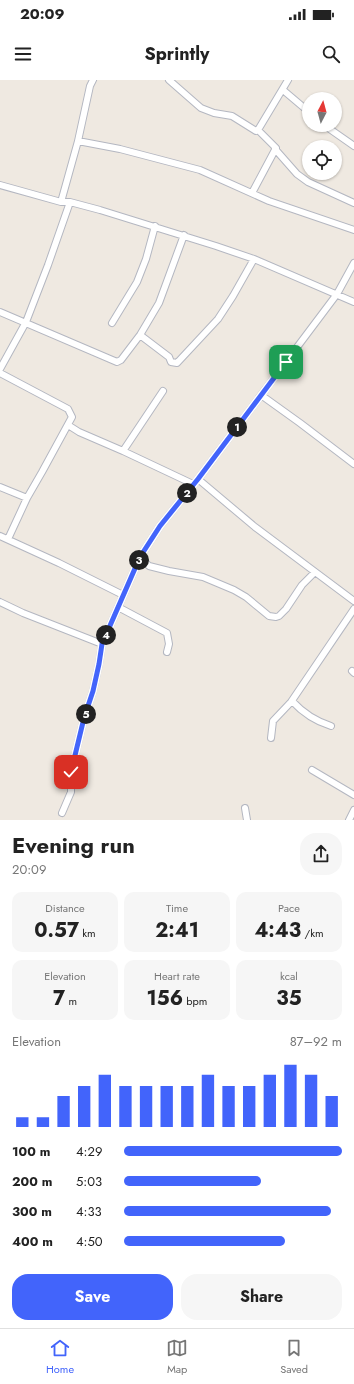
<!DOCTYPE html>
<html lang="en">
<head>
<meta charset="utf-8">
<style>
	body { margin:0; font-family:Jost,sans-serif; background:#f6f6f6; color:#222; height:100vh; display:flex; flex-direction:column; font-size:15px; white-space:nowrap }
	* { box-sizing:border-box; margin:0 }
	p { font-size:13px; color:#767676 }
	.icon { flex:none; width:22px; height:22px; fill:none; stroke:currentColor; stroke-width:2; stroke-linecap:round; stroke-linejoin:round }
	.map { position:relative; height:740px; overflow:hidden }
	.drawer { display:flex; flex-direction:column; background:#fff; flex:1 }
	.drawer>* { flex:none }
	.needle { width:26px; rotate:6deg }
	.controls { position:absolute; left:302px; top:12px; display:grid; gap:8px }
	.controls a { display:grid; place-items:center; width:40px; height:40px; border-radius:50%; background:#fff; box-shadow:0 1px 3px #0004; font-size:20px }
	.pin { position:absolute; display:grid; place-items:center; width:34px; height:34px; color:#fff; margin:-17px; border-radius:8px; box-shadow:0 2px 6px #0006 }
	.km { position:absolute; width:20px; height:20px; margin:-10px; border-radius:50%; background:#222; color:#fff; font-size:11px; line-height:20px; text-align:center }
	.round { display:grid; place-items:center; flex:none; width:42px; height:42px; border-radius:16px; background:#f6f6f6 }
	.headline { display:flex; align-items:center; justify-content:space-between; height:68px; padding:0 12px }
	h1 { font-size:22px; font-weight:700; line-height:30px }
	.figures { display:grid; grid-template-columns:repeat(3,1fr); gap:6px; height:68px; padding:4px 12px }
	.figures div { display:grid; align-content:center; border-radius:10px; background:#f6f6f6; text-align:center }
	.figures b { font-size:20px; font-weight:700 }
	.figures small { font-size:11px; font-weight:400 }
	.figures p { font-size:11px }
	.chart { height:112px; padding:8px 12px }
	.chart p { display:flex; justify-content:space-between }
	.chart svg { width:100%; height:72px; margin-top:4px; stroke:#4264fb; stroke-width:6 }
	.button { display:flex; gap:8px; margin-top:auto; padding:8px 12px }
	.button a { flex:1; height:46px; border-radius:16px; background:#4264fb; color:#fff; font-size:16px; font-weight:700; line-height:46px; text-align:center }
	.button a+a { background:#f6f6f6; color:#222 }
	ul { padding:0 12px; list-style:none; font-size:13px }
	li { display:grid; grid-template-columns:64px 48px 1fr; align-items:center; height:30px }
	li i { height:10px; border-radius:5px; background:#4264fb }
	.status { display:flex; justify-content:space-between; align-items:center; height:28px; padding:0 20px; background:#fff; direction:ltr }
	.status svg { height:11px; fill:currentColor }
	header { display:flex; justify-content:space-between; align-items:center; height:52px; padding:0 12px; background:#fff; font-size:18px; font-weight:700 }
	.tabs { display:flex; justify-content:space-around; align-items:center; height:56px; border-top:1px solid #e0e0e0; background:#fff; font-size:11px; color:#767676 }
	.tabs a { display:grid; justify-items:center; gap:2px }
	.tabs .selected { color:#4264fb }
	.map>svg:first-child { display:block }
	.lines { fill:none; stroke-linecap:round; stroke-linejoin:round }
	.minor-casing { stroke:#b4b7c1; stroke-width:8 }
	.minor { stroke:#fff; stroke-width:6 }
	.route-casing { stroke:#fff; stroke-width:8 }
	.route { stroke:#4264fb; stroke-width:5 }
</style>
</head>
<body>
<div class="status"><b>20:09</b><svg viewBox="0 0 49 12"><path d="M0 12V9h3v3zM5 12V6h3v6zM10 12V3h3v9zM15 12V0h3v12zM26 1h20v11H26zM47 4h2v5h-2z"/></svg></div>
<header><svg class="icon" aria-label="menu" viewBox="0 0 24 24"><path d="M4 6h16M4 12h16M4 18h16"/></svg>Sprintly<svg class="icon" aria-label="search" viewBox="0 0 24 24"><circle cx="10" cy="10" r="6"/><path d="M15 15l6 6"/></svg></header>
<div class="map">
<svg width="354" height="740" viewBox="0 0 354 740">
	<rect width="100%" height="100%" fill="#efe9e1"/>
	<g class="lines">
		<defs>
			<path id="minor" d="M 169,0 L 201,28 L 214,33 L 232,36 L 256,51 L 258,50 L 288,0
				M 283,10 L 309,32
				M 324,45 L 354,66
				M 78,61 L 90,6 L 93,0
				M 275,69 L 297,94 L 308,102 L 354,123
				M 0,105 L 61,122 L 70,122 L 100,130 L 216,166 L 254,179 L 354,222
				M 252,113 L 276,68 L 258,50
				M 61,122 L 78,61 L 120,69 L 200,90 L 269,121 L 354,150
				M 0,232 L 117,282 L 121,280 L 140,255 L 159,223 L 184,155
				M 112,243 L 137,202 L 146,179 L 155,146
				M 140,255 L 169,277 L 171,282 L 177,283 L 218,239 L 233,216 L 254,179
				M 0,289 L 26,242 L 48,185 L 70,122
				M 0,293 L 68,329 L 72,337 L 42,392 L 27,418 L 8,459
				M 261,315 L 300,343 L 354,384
				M 68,345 L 79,352 L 123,371 L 193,404
				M 123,371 L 163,311
				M 198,399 L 255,447 L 354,521
				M 0,407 L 27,418
				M 0,456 L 59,483 L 123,515
				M 140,477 L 149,486 L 169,491 L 203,497 L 234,510 L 246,517 L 269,536 L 276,537 L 279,536 L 286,529 L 302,505 L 315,492
				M 0,522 L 23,533 L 102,564
				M 118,527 L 167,553 L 169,564 L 167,572
				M 352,591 L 354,593
				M 292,621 C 303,633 315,641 331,646
				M 271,658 L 273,641 L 291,622 L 354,529
				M 312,690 L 354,715
				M 245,728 L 247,740
				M 62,733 L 71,712 L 71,692 L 84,638 L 93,611 L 99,584 L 102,564 L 140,477 L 160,446 L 198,399 L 337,214 L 354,183
				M 349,740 L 354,730"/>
		</defs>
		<use href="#minor" class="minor-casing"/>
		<use href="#minor" class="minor"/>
	</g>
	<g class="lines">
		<defs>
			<path id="route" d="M 71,692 L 84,638 L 93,611 L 99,584 L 102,564 L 140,477 L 160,446 L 198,399 L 286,282"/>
		</defs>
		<use href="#route" class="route-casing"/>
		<use href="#route" class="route"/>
	</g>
</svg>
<div class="controls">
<a><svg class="needle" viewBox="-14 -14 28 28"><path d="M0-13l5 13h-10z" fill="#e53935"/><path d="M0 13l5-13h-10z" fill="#767676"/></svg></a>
<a><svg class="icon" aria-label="locate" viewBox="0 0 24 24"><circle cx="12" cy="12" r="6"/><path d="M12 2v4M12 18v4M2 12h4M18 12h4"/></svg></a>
</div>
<div class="pin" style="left:286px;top:282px;background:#1e9e55"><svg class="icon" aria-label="arrive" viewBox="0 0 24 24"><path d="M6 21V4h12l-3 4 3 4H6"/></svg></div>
<div class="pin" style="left:71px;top:692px;background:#d93025"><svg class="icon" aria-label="check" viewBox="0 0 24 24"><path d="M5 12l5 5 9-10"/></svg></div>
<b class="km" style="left:237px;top:347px">1</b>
<b class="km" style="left:187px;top:413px">2</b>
<b class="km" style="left:139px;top:480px">3</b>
<b class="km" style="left:106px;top:555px">4</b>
<b class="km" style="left:86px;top:634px">5</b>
</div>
<section class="drawer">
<div class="headline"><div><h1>Evening run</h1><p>20:09</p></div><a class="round"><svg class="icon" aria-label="share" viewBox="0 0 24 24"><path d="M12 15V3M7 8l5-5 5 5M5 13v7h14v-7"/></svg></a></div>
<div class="figures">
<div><p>Distance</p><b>0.57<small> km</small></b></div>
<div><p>Time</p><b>2:41</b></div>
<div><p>Pace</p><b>4:43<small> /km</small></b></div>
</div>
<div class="figures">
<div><p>Elevation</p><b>7<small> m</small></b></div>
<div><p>Heart rate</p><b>156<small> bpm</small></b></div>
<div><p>kcal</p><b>35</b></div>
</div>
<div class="chart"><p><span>Elevation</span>87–92 m</p>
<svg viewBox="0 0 160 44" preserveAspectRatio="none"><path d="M5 44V38M15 44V38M25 44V25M35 44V19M45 44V12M55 44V19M65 44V19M75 44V19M85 44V19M95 44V12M105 44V19M115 44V19M125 44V12M135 44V6M145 44V12M155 44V25"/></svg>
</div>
<ul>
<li><b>100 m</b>4:29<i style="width:100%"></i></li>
<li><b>200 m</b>5:03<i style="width:63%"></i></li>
<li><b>300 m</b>4:33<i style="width:95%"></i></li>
<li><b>400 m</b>4:50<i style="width:74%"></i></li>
</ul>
<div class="button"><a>Save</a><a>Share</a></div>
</section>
<nav class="tabs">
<a class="selected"><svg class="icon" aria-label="home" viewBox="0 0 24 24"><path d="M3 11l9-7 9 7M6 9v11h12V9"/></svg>Home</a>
<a><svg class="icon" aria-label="map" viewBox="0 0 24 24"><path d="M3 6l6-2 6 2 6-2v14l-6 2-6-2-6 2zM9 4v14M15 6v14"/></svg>Map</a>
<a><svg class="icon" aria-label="saved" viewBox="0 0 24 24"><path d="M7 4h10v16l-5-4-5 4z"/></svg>Saved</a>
</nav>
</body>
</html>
